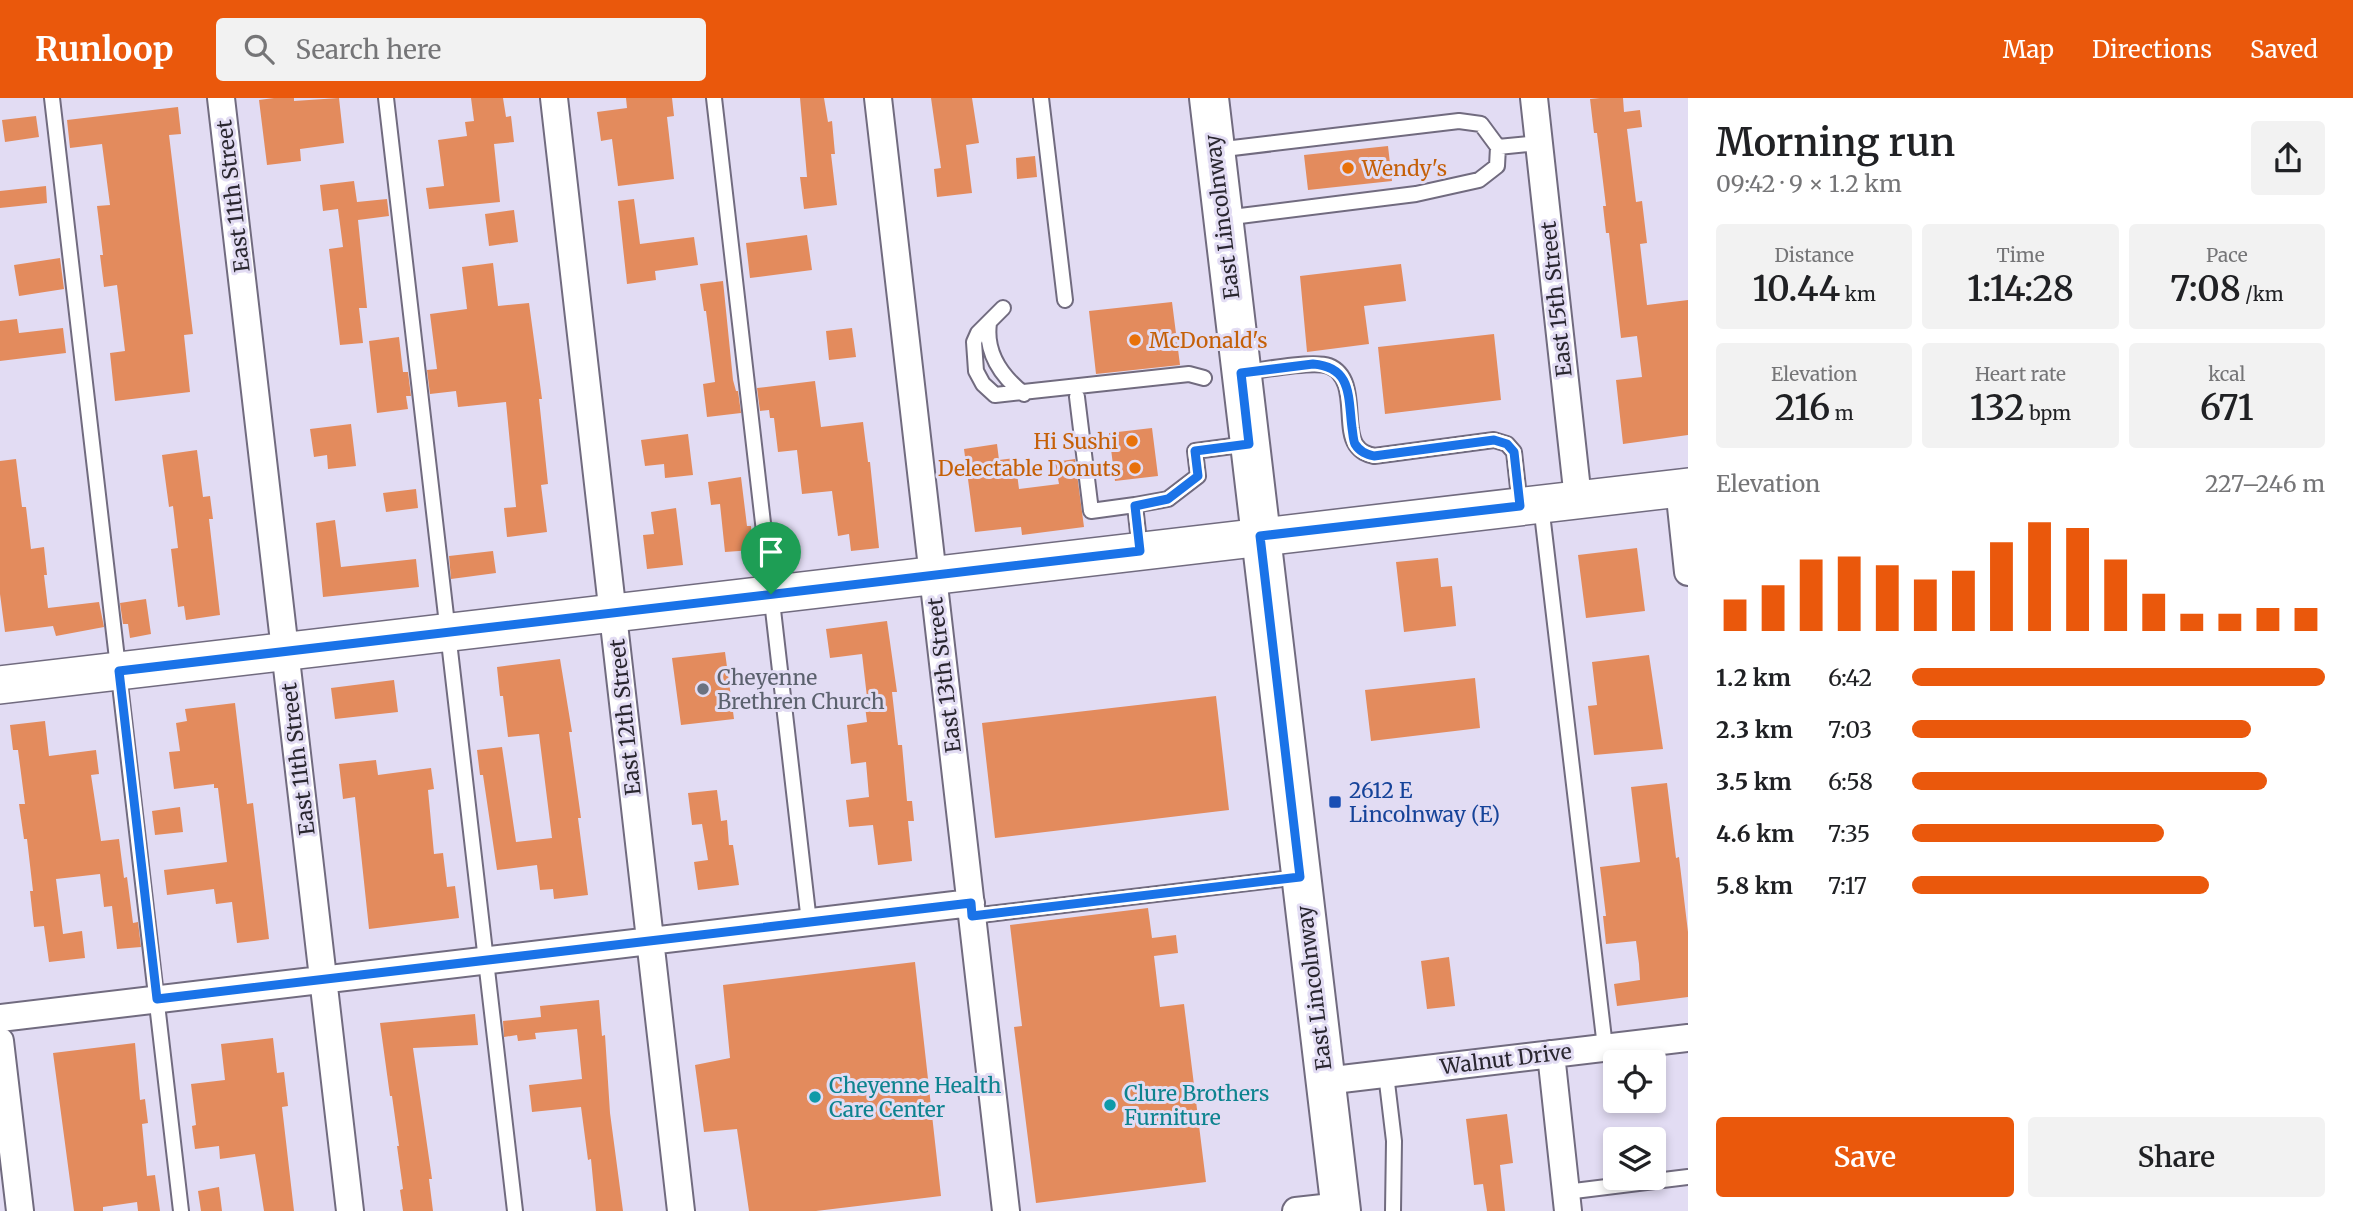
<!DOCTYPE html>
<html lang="en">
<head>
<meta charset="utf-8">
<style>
	body { margin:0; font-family:Merriweather,serif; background:#f2f2f2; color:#202124; height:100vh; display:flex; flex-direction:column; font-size:26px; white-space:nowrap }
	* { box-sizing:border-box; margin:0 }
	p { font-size:23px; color:#757577 }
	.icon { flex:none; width:38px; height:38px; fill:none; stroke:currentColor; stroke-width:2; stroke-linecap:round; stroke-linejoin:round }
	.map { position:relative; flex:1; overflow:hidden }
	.panel { display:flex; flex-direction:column; background:#fff; width:665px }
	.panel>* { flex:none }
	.tools { position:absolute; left:1603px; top:952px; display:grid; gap:14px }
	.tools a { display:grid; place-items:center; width:63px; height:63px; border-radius:7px; background:#fff; box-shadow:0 4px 10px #0003; font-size:35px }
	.pin { position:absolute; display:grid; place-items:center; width:60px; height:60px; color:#fff; margin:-72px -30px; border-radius:50% 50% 50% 0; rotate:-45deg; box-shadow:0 0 7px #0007 }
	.pin .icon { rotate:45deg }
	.round { display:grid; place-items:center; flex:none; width:74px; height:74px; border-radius:7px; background:#f2f2f2 }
	.summary { display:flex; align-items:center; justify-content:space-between; height:119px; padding:0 28px }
	h1 { font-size:38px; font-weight:600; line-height:52px }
	.stats { display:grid; grid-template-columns:repeat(3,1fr); gap:10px; height:119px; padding:7px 28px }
	.stats div { display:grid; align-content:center; border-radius:7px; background:#f2f2f2; text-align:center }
	.stats b { font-size:35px; font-weight:600 }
	.stats small { font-size:19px; font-weight:400 }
	.stats p { font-size:19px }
	.chart { height:196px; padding:14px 28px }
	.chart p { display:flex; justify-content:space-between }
	.chart svg { width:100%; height:126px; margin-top:7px; stroke:#ea580c; stroke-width:6 }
	.primary-button { display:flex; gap:14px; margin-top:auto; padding:14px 28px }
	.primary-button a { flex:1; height:80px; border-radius:7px; background:#ea580c; color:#fff; font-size:28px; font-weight:600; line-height:80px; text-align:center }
	.primary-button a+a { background:#f2f2f2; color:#202124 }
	ul { padding:0 28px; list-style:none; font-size:23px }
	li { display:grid; grid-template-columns:112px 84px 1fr; align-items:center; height:52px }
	li i { height:18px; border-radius:9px; background:#ea580c }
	header { display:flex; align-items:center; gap:42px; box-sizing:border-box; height:98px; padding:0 35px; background:#ea580c; color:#fff }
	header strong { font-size:33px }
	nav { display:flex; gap:38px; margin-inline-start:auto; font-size:24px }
	.search { width:490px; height:63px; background:#f2f2f2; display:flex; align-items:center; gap:18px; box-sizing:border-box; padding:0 24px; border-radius:7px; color:#757577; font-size:26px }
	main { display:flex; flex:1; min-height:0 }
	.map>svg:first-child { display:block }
	.building { fill:#e38b5d }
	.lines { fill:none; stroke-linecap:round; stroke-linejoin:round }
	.lane-casing { stroke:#716b7f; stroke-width:18 }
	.street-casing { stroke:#716b7f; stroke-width:30 }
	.secondary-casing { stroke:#716b7f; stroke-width:40 }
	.primary-casing { stroke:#716b7f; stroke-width:42 }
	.lane { stroke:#fff; stroke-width:14 }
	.street { stroke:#fff; stroke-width:26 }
	.secondary { stroke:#fff; stroke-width:37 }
	.primary { stroke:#fff; stroke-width:38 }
	.route-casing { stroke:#fff; stroke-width:14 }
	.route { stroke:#1a73e8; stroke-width:9 }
	.food-dot { fill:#e8710a; stroke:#e2dcf3; stroke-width:2.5 }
	.worship-dot { fill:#6b7280; stroke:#e2dcf3; stroke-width:2.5 }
	.transit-dot { fill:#1a4fb4; stroke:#e2dcf3; stroke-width:2.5 }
	.culture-dot { fill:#0f9aa8; stroke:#e2dcf3; stroke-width:2.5 }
	.labels { text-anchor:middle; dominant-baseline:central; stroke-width:6; stroke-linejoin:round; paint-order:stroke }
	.food-label { font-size:21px; fill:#c56008; stroke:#e2dcf3; text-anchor:start }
	.street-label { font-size:21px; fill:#29262f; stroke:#e2dcf3 }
	.worship-label { font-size:21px; fill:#5b616d; stroke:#e2dcf3; text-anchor:start }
	.transit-label { font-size:21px; fill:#164399; stroke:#e2dcf3; text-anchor:start }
	.culture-label { font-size:21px; fill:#0d838f; stroke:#e2dcf3; text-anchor:start }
</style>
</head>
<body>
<header>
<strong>Runloop</strong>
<div class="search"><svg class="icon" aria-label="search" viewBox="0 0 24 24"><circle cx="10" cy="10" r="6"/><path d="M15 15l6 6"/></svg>Search here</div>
<nav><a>Map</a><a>Directions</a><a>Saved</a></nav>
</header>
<main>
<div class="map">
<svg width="1688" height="1113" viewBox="0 0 1688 1113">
	<rect width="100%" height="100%" fill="#e2dcf3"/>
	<path class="building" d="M 274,0 L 294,0 L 294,3 L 339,0 L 344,45 L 300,51 L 301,63 L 267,67 L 259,2 Z
		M 471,0 L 503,0 L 506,19 L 511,18 L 514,44 L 494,46 L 500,104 L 429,111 L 426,90 L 444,88 L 438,42 L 467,38 L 465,24 L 474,23 Z
		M 626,0 L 672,0 L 674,18 L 667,19 L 674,81 L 618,88 L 612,41 L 601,43 L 597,14 L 627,10 Z
		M 800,0 L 824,0 L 828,24 L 832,23 L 835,56 L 831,56 L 837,107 L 804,111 L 800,79 L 807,79 Z
		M 931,0 L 972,0 L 979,45 L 966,47 L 972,95 L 937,99 L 934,71 L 941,70 Z
		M 1600,0 L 1623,0 L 1624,14 L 1640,12 L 1642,29 L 1627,31 L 1636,104 L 1642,103 L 1647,145 L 1640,146 L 1647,207 L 1688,202 L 1688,337 L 1623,346 L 1616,282 L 1642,279 L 1637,238 L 1621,240 L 1609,135 L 1606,135 L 1603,108 L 1606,108 L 1597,35 L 1594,35 L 1590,1 Z
		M 178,9 L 181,36 L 169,37 L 193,236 L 184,237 L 190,294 L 115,303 L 110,255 L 125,253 L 117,187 L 104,189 L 100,157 L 103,157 L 97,108 L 110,107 L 102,46 L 70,50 L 67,22 Z
		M 36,18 L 39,39 L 5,44 L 2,22 Z
		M 1388,48 L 1392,83 L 1308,92 L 1304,57 Z
		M 1035,58 L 1037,79 L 1017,81 L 1016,60 Z
		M 354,83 L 357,104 L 387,101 L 389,118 L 358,122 L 367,210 L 359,210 L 363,245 L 340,247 L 329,151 L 343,149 L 338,111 L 323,113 L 320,87 Z
		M 46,88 L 47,105 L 0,110 L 0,93 Z
		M 634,101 L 640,146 L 694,139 L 698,167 L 655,173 L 656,182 L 627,186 L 618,103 Z
		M 514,112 L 518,144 L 489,148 L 485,116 Z
		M 807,137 L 812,172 L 750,180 L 746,145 Z
		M 60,160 L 64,191 L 19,198 L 14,167 Z
		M 493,165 L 498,208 L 529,205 L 542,301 L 539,301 L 548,386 L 541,387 L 547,434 L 507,439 L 504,410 L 516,409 L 506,304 L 458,309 L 456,293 L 430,296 L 427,272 L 437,271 L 430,216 L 467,211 L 462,169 Z
		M 1401,166 L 1406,203 L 1364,208 L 1369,246 L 1307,254 L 1300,178 Z
		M 723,183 L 733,282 L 736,293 L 738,293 L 741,315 L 707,319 L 703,286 L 715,284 L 706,213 L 704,213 L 700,186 Z
		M 1172,204 L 1180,267 L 1096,276 L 1089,213 Z
		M 17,221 L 19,235 L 63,230 L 66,255 L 0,263 L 0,223 Z
		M 852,230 L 856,259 L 829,262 L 826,233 Z
		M 1494,236 L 1501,302 L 1385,316 L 1378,249 Z
		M 399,239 L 403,274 L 408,274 L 411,298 L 406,298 L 408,311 L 377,315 L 369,243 Z
		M 815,283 L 821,329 L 863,324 L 868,364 L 870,364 L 879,450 L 851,453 L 849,436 L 838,438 L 832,393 L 802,396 L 797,352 L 778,354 L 774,320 L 770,320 L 769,312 L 760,313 L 757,290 Z
		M 351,326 L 356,368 L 328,371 L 327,357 L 314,359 L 310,331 Z
		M 1152,330 L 1158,378 L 1115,383 L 1109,335 Z
		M 688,336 L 693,377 L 665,380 L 664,366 L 645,368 L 641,342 Z
		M 997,346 L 999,362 L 1015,360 L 1019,391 L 1059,386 L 1055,364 L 1075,361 L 1084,429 L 1022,437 L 1021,429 L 975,434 L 964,351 Z
		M 197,352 L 203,399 L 210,398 L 213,421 L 209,421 L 220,517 L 186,522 L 184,508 L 178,509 L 171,451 L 178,450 L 173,408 L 169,409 L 162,357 Z
		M 16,361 L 22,409 L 26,409 L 31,451 L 44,449 L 47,477 L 44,477 L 48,510 L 99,504 L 104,529 L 56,538 L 53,528 L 5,534 L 0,496 L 0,363 Z
		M 741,379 L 747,428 L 751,428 L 753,452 L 725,454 L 720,406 L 711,407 L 708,384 Z
		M 416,391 L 418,410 L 386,414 L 383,395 Z
		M 676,410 L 683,467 L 647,471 L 643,437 L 654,436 L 651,414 Z
		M 335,422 L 341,469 L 416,461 L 419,489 L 323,499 L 316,425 Z
		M 1637,450 L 1645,513 L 1586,520 L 1578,457 Z
		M 493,453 L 496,475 L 451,481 L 449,458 Z
		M 1438,460 L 1441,489 L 1452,488 L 1456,528 L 1404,534 L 1396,464 Z
		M 146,501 L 151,536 L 130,540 L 128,526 L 123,526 L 120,505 Z
		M 887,523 L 897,594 L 892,594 L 898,647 L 902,647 L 907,703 L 912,703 L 914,723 L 908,723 L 912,763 L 878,767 L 873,727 L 849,729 L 846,702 L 869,699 L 866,664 L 851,666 L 847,627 L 867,624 L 865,608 L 868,608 L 862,556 L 830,560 L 826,531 Z
		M 725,554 L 734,621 L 681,627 L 672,560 Z
		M 1649,557 L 1663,651 L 1594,657 L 1588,608 L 1597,607 L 1592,564 Z
		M 560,561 L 572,634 L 569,634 L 581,720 L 578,720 L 588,797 L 554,801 L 553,791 L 540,792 L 537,767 L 497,772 L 483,677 L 480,677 L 477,652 L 502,649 L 516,744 L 552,740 L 539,636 L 508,639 L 503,598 L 500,598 L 497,569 Z
		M 1475,580 L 1480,630 L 1371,643 L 1365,592 Z
		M 394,582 L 398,614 L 335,621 L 331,590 Z
		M 1216,598 L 1229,712 L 995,740 L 982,625 Z
		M 235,605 L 247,706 L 253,705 L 269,841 L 237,845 L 232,804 L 216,806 L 214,791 L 167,797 L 164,772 L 227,764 L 218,690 L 214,690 L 214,686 L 174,691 L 169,654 L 180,653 L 176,625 L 187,623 L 185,611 Z
		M 45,623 L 49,658 L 96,652 L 99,676 L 91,677 L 101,743 L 119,741 L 124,780 L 127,779 L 133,825 L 138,824 L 141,849 L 117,851 L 112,808 L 104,809 L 100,776 L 56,781 L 63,836 L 82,833 L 85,860 L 49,864 L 44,828 L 34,829 L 30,793 L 33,793 L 27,741 L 24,741 L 19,706 L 25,706 L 18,652 L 13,652 L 10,627 Z
		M 376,662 L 378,677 L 431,670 L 434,691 L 428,692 L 434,756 L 443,755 L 447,789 L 455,788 L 459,820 L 369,831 L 355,699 L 343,701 L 339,666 Z
		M 1667,685 L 1676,760 L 1679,759 L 1688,834 L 1688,899 L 1617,908 L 1614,886 L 1640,882 L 1639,866 L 1636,843 L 1606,846 L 1603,818 L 1606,818 L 1600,769 L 1640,764 L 1631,689 Z
		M 717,692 L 721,723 L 727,722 L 729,747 L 733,747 L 739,787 L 698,792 L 694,764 L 708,762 L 702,726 L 692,727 L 688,695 Z
		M 180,709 L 183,734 L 155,737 L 152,713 Z
		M 1148,810 L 1152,840 L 1176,837 L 1178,855 L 1154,858 L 1160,909 L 1184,906 L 1206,1084 L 1036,1105 L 1014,929 L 1022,928 L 1010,827 Z
		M 1449,859 L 1455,908 L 1427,911 L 1421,863 Z
		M 915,864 L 941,1098 L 816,1113 L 749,1113 L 737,1031 L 704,1034 L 695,967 L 730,960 L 723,887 Z
		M 599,902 L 602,938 L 605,937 L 610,1015 L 623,1113 L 596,1113 L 591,1061 L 588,1062 L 581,1009 L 532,1014 L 529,987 L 582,981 L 577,931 L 535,935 L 536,941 L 518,943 L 517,937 L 504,939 L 503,923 L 541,919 L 540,908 Z
		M 475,916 L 478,947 L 413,950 L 432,1081 L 429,1081 L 433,1113 L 403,1113 L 400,1092 L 403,1091 L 397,1048 L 399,1048 L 392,998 L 390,998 L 380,925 Z
		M 273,940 L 277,975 L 284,974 L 288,1008 L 282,1009 L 294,1113 L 264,1113 L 255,1056 L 220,1061 L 219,1048 L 195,1051 L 192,1028 L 196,1027 L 191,986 L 225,982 L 221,946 Z
		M 135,945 L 140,1002 L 145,1001 L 148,1025 L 142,1026 L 147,1078 L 155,1077 L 160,1113 L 138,1113 L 137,1104 L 103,1109 L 103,1113 L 74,1113 L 53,955 Z
		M 1507,1016 L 1513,1065 L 1500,1067 L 1505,1113 L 1487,1113 L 1483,1086 L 1474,1087 L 1466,1021 Z
		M 219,1089 L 222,1113 L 201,1113 L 198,1093 Z"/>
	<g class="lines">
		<defs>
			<path id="lane" d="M 52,0 L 181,1113
				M 386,0 L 515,1113
				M 714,0 L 809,824
				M 1041,0 L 1065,202
				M 1498,49 L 1539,45
				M 1216,52 L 1459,23 L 1481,26 L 1498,49 L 1497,68 L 1479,82 L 1416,96 L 1224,120
				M 1003,210 L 978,235 L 974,244 L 976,273 L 983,286 L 995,297 L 1189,276 L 1204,280
				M 989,225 C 985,254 1001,278 1024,296
				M 1242,275 C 1261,272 1313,262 1329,268 C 1359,280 1343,328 1356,347 C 1361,354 1366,356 1374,358 L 1494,342 L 1507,346 L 1514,354 L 1520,408
				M 1077,299 L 1091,413 L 1135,407 L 1140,453
				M 1135,407 L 1168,401 L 1198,378 L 1195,353 L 1248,346
				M 1541,407 L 1605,949
				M 972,818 L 1299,779
				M 1386,976 L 1394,1043 L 1393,1113
				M 1566,1094 L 1688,1079"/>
			<path id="street" d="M 221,0 L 350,1113
				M 554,0 L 681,1113
				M 878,0 L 1006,1113
				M 1534,0 L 1578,401
				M 1679,390 L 1688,474
				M 0,920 L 971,805
				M 0,943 L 20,1113
				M 1551,956 L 1568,1113
				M 1325,983 L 1688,940
				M 1296,1113 L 1341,1108"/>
			<path id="secondary" d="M 0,587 L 1688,389"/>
			<path id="primary" d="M 1209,0 L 1341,1113"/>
		</defs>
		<use href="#lane" class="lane-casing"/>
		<use href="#street" class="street-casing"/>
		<use href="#secondary" class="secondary-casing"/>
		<use href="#primary" class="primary-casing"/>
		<use href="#lane" class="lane"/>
		<use href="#street" class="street"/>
		<use href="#secondary" class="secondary"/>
		<use href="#primary" class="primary"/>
	</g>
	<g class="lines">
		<defs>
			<path id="route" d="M 1313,266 C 1352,269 1348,298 1352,330 C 1353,335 1353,342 1355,346 C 1360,354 1366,356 1374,358 L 1494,342 L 1507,346 L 1514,354 L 1520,408 L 1260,438 L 1300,779 L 972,818 L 971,805 L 157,901 L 119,573 L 1140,453 L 1135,408 L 1168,401 L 1198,378 L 1195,353 L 1249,346 L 1241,275 Z"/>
		</defs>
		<use href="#route" class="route-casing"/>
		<use href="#route" class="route"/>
	</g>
	<g class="food-dot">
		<circle cx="1348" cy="70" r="7"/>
		<circle cx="1135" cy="242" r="7"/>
		<circle cx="1132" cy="343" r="7"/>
		<circle cx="1135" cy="370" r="7"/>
	</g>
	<circle class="worship-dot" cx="703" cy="591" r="7"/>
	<rect class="transit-dot" x="1328" y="697" width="14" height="14" rx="3.5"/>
	<g class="culture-dot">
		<circle cx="815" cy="999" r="7"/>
		<circle cx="1110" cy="1007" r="7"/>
	</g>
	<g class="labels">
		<g class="food-label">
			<text x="1362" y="70">Wendy's</text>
			<text x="1149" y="242">McDonald's</text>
			<text x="1118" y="343" text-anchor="end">Hi Sushi</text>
			<text x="1121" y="370" text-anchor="end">Delectable Donuts</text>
		</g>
		<g class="street-label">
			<text transform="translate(233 98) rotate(-97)">East 11th Street</text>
			<text transform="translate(1222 119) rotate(-97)">East Lincolnway</text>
			<text transform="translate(1556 201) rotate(-96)">East 15th Street</text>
			<text transform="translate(944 577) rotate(-97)">East 13th Street</text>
			<text transform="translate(625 619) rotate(-96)">East 12th Street</text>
			<text transform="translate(298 661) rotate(-97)">East 11th Street</text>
			<text transform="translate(1314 890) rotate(-97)">East Lincolnway</text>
			<text transform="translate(1506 961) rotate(-7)">Walnut Drive</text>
		</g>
		<g class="worship-label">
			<text x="717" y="579">Cheyenne<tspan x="717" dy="24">Brethren Church</tspan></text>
		</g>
		<g class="transit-label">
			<text x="1349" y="692">2612 E<tspan x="1349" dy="24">Lincolnway (E)</tspan></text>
		</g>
		<g class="culture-label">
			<text x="829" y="987">Cheyenne Health<tspan x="829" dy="24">Care Center</tspan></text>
			<text x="1124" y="995">Clure Brothers<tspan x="1124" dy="24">Furniture</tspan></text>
		</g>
	</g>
</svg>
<div class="tools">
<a><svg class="icon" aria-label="locate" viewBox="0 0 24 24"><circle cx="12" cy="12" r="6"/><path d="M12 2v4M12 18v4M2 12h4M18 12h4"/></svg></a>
<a><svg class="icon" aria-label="layers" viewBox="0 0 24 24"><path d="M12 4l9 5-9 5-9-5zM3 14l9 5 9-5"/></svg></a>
</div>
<div class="pin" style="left:771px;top:496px;background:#1e9e55"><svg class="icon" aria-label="arrive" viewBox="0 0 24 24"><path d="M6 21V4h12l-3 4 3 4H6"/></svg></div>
</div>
<section class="panel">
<div class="summary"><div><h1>Morning run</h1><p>09:42 · 9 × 1.2 km</p></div><a class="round"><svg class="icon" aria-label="share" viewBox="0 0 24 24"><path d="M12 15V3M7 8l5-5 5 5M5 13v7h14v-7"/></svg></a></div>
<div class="stats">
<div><p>Distance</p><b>10.44<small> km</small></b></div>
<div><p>Time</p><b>1:14:28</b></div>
<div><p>Pace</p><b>7:08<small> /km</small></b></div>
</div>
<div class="stats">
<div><p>Elevation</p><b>216<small> m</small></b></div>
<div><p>Heart rate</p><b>132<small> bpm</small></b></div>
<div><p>kcal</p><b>671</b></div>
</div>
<div class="chart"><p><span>Elevation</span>227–246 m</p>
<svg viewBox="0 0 160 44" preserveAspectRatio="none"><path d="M5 44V33M15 44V28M25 44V19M35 44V18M45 44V21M55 44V26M65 44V23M75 44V13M85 44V6M95 44V8M105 44V19M115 44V31M125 44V38M135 44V38M145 44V36M155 44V36"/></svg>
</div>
<ul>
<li><b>1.2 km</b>6:42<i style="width:100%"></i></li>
<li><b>2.3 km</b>7:03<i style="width:82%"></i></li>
<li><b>3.5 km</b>6:58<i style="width:86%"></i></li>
<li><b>4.6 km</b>7:35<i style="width:61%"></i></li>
<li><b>5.8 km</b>7:17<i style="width:72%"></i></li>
</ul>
<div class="primary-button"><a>Save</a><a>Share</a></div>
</section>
</main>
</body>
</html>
